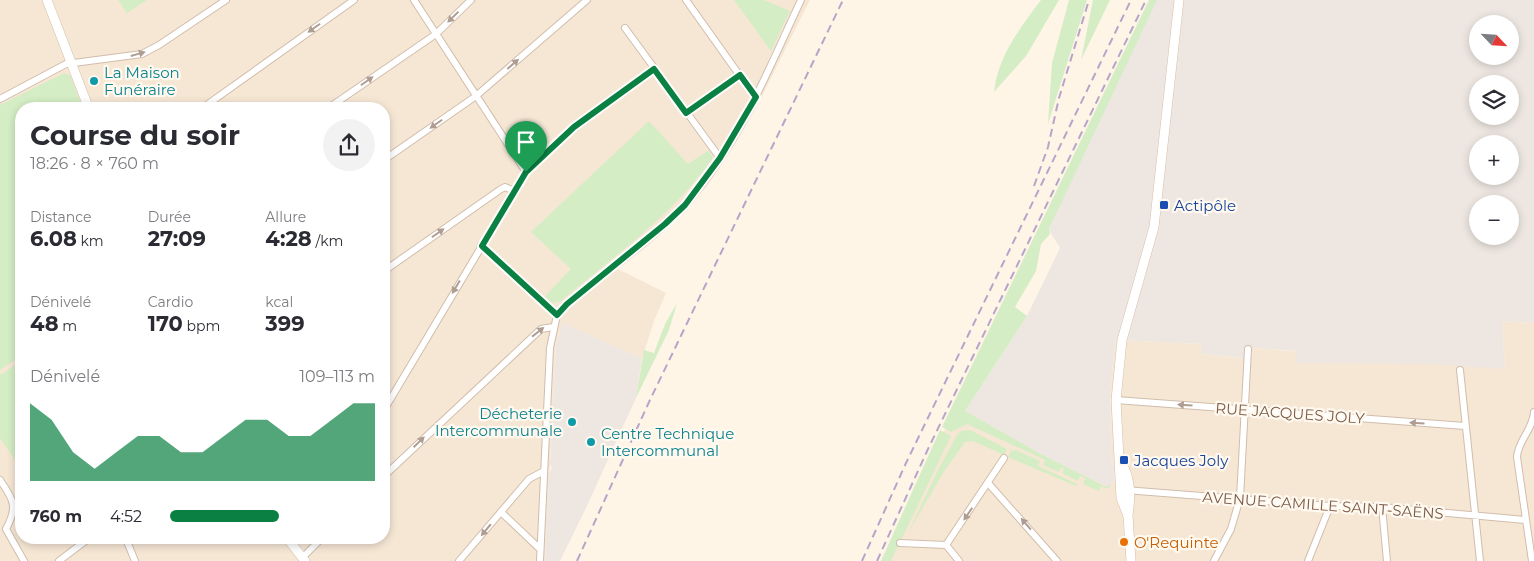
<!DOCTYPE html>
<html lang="fr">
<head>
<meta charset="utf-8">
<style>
	body { margin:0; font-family:Montserrat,sans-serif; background:#f2f2f3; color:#2b2b33; height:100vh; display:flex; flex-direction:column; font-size:19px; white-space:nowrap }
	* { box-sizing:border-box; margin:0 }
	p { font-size:16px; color:#7c7c81 }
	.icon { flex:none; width:28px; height:28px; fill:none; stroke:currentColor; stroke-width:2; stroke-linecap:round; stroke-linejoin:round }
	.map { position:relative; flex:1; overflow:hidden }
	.sheet { position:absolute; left:15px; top:102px; width:375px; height:442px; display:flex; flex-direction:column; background:#fff; border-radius:20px; box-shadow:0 2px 8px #0003 }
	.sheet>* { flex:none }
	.needle { width:32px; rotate:115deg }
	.tools { position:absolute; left:1469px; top:15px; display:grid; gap:10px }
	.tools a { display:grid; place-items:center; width:50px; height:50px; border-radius:50%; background:#fff; box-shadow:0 2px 8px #0003; font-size:25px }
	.pin { position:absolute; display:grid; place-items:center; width:42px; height:42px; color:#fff; margin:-51px -21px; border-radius:50% 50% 50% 0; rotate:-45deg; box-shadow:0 0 5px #0007 }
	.pin .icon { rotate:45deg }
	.round { display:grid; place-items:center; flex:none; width:52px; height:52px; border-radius:26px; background:#f2f2f3 }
	.summary { display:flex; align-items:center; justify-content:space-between; height:85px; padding:0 15px }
	h1 { font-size:28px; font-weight:700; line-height:38px }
	.metrics { display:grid; grid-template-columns:repeat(3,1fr); gap:8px; height:85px; padding:5px 15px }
	.metrics div { display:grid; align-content:center }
	.metrics b { font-size:21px; font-weight:700 }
	.metrics small { font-size:14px; font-weight:400 }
	.metrics p { font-size:14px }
	.chart { height:140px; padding:10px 15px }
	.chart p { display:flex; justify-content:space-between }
	.chart svg { width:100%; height:90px; margin-top:5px; fill:#0b8043; opacity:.7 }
	ul { padding:0 15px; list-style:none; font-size:16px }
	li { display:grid; grid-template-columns:80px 60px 1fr; align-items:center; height:38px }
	li i { height:12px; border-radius:6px; background:#0b8043 }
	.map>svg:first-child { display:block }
	.residential { fill:#f6e7d5; fill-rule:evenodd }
	.industrial { fill:#eee7e1; fill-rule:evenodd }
	.green { fill:#d4edc4 }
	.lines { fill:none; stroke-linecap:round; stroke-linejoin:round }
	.street-casing { stroke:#d1bdac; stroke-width:8 }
	.secondary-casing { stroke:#d7bfab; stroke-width:10 }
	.street { stroke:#fff; stroke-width:6 }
	.secondary { stroke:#fff; stroke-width:9 }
	.rail { stroke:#b8a4c9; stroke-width:2; stroke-dasharray:8 5; stroke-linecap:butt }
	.oneway { fill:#af9d92 }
	.route-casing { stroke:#fff; stroke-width:10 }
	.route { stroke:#0b8043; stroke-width:6 }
	.culture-dot { fill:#0f9aa8; stroke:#fff9ef; stroke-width:2 }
	.transit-dot { fill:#1a4fb4; stroke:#fff9ef; stroke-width:2 }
	.food-dot { fill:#e8710a; stroke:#fff9ef; stroke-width:2 }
	.labels { text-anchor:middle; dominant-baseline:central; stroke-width:4.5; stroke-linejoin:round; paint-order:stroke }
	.culture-label { font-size:15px; fill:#0d838f; stroke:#fff9ef; text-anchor:start }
	.transit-label { font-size:15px; fill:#164399; stroke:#fff9ef; text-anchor:start }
	.street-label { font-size:15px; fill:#7a5b49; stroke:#fff9ef }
	.food-label { font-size:15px; fill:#c56008; stroke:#fff9ef; text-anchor:start }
</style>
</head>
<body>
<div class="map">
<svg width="1534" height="561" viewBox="0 0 1534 561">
	<rect width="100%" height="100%" fill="#fef5e7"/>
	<path class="residential" d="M 0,0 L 810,0 L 754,112 L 719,168 L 688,210 L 618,269 L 666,293 L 654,321 L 642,359 L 563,324 L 556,345 L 545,561 L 0,561 ZM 21,109 L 384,109 L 384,539 L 21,539 Z
		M 1502,321 L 1534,323 L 1534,561 L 887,561 L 941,436 L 959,407 L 1115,481 L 1111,455 L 1110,388 L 1116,340 L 1202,344 L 1201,354 L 1243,358 L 1244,347 L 1505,369 Z"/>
	<path class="industrial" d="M 1150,0 L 1534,0 L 1534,323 L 1502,321 L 1505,369 L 1430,364 L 1296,363 L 1296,351 L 1244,347 L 1244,358 L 1201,354 L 1202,344 L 1116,340 L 1110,388 L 1111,455 L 1115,480 L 1107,487 L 1039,453 L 965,411 L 1027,316 L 1060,248 L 1049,230 ZM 1478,24 L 1510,24 L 1510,56 L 1478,56 ZM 1478,84 L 1510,84 L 1510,116 L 1478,116 ZM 1478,144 L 1510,144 L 1510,176 L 1478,176 ZM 1478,204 L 1510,204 L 1510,236 L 1478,236 Z
		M 563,323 L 642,359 L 636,398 L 586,508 L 560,561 L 545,561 L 549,474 L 552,467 L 550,465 L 556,345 Z"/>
	<path class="green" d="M 118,0 L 147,0 L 127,13 Z
		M 734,0 L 764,0 L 790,11 L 771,51 Z
		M 1041,0 L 1059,0 L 1026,56 L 994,92 C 998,56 1020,28 1041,0 Z
		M 1069,0 L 1087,0 L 1048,124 L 1052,63 Z
		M 1093,0 L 1110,0 L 1081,60 Z
		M 1149,0 L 1157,0 L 1049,229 L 1050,234 L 1041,244 L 1036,271 L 1015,307 L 1027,316 L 965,411 L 1039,453 L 1106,487 L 1111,484 L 1111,486 L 1106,489 L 1101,486 L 1099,491 L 1083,484 L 1085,478 L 1080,476 L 1078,481 L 1062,473 L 1064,469 L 1061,467 L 1059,472 L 1043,465 L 1045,460 L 967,424 L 951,432 L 942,427 Z
		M 64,73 L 70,75 L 83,109 L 21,109 L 21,356 L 0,370 L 0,105 Z
		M 649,121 L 688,164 L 709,150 L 713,158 C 672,216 614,256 561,301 L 552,303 L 545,296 L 571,269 L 531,232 Z
		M 677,303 L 669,330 L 636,398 L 644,350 L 654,353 L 665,324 Z
		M 21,361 L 21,469 L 0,438 L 0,375 Z
		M 940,430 L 951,436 L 891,561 L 881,561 Z
		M 970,430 L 1007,449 L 1004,455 L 973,441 L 965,442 L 943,473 L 908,533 L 937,472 L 957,435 L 961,431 Z
		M 1016,450 L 1040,461 L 1038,466 L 1077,484 L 1076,486 L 1008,457 L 1011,451 Z"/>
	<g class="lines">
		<defs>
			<path id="street" d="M 414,0 L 526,172
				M 686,0 L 755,97
				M 625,28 L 720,158
				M 0,99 L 66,64 L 142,54 L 159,45 L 226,0
				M 201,109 L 354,0
				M 327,109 L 436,34 L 471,0
				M 686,113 L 740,75
				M 384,160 L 476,96 L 587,0
				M 481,245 L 557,315
				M 384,271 L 501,189 L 505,187 L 514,191
				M 1460,370 L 1480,561
				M 1116,400 L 1465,426
				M 384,410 L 526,172 L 574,127 L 654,69
				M 384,476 L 541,329 L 553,327
				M 0,480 C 14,500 18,507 6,529
				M 988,483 L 1057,561
				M 1125,490 L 1330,506 L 1382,507 L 1525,520
				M 1382,507 L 1387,561
				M 501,512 L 540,549
				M 6,529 L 24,561
				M 126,539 L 135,561
				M 900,543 L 946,545
				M 946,545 L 1004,458
				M 946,545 L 959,561
				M 303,557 L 321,539
				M 59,561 L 88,539
				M 459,561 L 529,479 L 544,471
				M 540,561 L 550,348 L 557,315 L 567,304 C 605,272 649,243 683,207 C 737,150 768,70 801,0
				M 1214,561 L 1231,529 L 1240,498 L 1248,349
				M 1308,561 L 1330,506
				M 1532,561 L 1517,457 C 1518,440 1533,430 1534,412"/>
			<path id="secondary" d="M 47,0 L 89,109
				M 1120,460 C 1131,478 1131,495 1128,515
				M 288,539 L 305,561
				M 1131,561 L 1128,516 L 1121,498 L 1116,400 L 1122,340 L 1154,227 L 1179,0"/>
		</defs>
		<use href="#street" class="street-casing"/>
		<use href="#secondary" class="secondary-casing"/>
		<use href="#street" class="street"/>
		<use href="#secondary" class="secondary"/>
		<path class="rail" d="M 1034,186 L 1048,147 L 1059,98 L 1089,0
			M 577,561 L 649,402 L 843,0
			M 862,561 L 906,463 L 1131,0
			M 877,561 L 928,449 L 1146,0"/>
	</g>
	<defs><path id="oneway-solid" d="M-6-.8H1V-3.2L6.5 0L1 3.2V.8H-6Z" transform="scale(1.25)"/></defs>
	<g class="oneway">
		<use href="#oneway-solid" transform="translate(453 17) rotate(136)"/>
		<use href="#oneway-solid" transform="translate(314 28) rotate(145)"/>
		<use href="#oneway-solid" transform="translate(138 54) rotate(-16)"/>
		<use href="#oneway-solid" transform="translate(513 64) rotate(-41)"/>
		<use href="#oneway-solid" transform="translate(367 81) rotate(-35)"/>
		<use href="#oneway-solid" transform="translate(436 124) rotate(145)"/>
		<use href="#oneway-solid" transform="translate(438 233) rotate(-35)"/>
		<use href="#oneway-solid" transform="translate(456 287) rotate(121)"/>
		<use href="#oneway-solid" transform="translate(538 332) rotate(-38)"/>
		<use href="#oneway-solid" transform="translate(1185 405) rotate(-176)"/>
		<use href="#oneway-solid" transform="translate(1417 423) rotate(-176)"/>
		<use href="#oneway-solid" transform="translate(419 442) rotate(-44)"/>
		<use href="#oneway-solid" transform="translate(968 514) rotate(124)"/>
		<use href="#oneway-solid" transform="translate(1026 524) rotate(-131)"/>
		<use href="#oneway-solid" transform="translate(486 530) rotate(130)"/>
	</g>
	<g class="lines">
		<defs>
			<path id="route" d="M 654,69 L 686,113 L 740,75 L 756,97 L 720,158 L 685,205 L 665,224 L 567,304 L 557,315 L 482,246 L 526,172 L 574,127 Z"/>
		</defs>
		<use href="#route" class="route-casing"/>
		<use href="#route" class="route"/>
	</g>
	<g class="culture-dot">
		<circle cx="94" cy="81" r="5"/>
		<circle cx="572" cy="422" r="5"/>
		<circle cx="591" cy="442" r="5"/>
	</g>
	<g class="transit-dot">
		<rect x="1159" y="200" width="10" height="10" rx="2.5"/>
		<rect x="1119" y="455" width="10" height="10" rx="2.5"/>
	</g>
	<circle class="food-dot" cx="1124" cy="542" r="5"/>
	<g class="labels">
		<g class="culture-label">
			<text x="104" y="72">La Maison<tspan x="104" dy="17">Funéraire</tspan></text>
			<text x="562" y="413" text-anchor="end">Décheterie<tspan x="562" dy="17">Intercommunale</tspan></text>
			<text x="601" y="433">Centre Technique<tspan x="601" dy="17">Intercommunal</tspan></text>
		</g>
		<g class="transit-label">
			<text x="1174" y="205">Actipôle</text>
			<text x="1134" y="460">Jacques Joly</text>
		</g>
		<g class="street-label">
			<text transform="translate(1290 413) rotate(4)">RUE JACQUES JOLY</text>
			<text transform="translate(1323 505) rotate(4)">AVENUE CAMILLE SAINT-SAËNS</text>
		</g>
		<g class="food-label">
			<text x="1134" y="542">O'Requinte</text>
		</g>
	</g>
</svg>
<div class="tools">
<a><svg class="needle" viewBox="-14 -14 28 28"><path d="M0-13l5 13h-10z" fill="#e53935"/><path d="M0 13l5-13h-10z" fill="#7c7c81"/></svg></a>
<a><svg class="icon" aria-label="layers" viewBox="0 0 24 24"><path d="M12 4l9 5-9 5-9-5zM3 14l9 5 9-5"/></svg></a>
<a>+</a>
<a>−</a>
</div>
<div class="pin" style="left:526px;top:172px;background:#1e9e55"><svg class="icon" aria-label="arrive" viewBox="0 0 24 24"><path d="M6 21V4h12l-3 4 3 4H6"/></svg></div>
<section class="sheet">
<div class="summary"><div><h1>Course du soir</h1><p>18:26 · 8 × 760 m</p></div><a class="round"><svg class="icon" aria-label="share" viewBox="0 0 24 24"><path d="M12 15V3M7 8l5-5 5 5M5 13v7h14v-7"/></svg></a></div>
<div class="metrics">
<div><p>Distance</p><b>6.08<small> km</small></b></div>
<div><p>Durée</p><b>27:09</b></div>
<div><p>Allure</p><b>4:28<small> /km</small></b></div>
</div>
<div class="metrics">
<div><p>Dénivelé</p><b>48<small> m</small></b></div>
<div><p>Cardio</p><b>170<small> bpm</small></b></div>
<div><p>kcal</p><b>399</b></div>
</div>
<div class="chart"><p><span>Dénivelé</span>109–113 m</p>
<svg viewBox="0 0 160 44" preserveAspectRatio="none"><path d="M0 44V6L10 14L20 30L30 38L40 30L50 22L60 22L70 30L80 30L90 22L100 14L110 14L120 22L130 22L140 14L150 6L160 6V44z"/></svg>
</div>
<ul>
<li><b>760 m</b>4:52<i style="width:53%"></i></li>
</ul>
</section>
</div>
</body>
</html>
